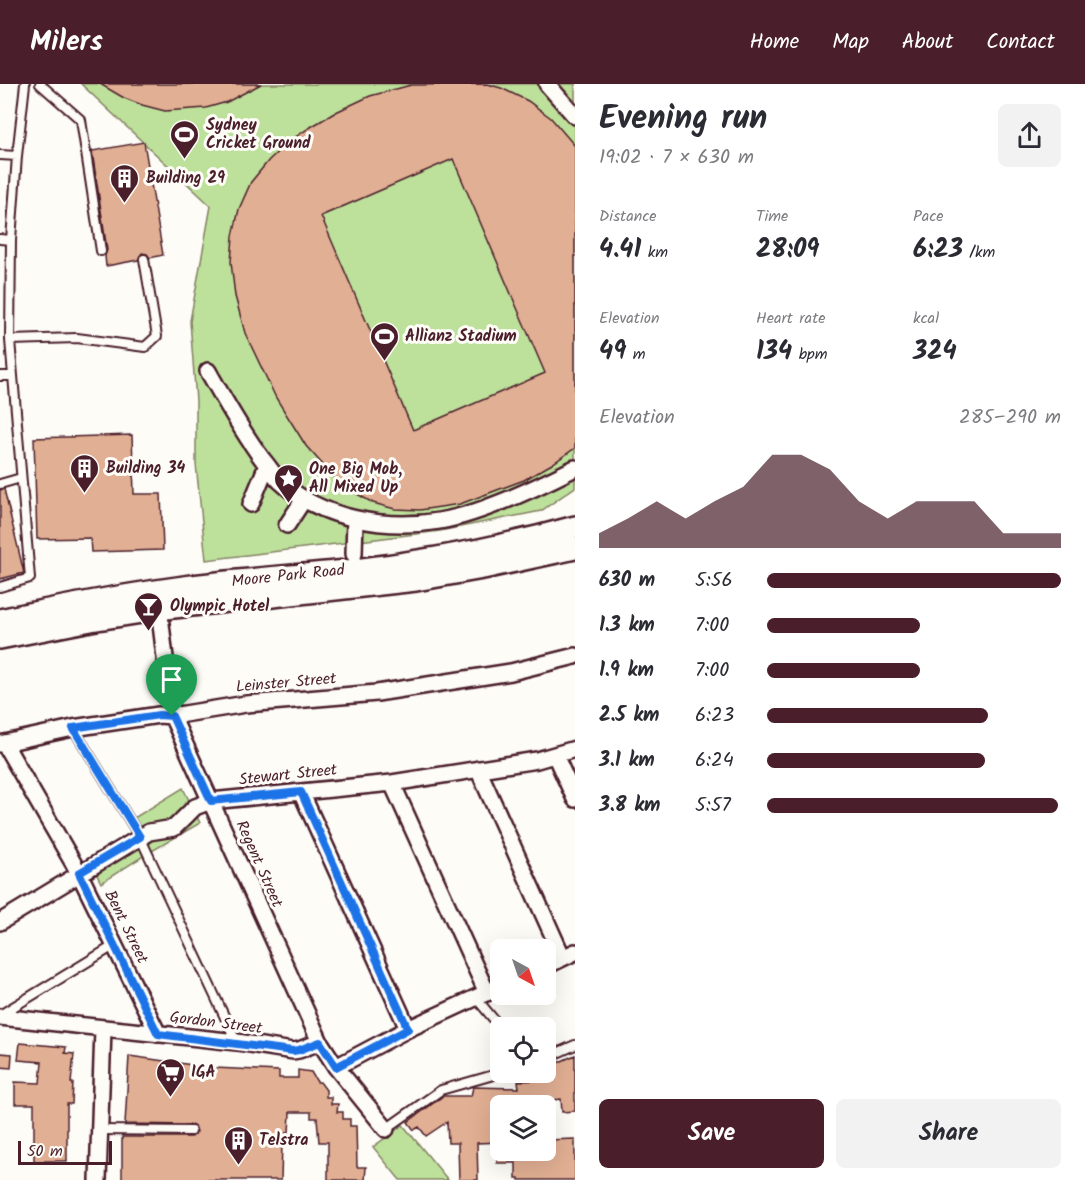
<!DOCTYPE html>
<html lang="en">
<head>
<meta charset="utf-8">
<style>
	body { margin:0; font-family:Kalam,sans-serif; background:#f2f2f3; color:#2b2b33; height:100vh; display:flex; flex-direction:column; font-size:22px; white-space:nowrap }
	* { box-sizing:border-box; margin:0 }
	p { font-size:20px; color:#7c7c81 }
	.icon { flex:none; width:33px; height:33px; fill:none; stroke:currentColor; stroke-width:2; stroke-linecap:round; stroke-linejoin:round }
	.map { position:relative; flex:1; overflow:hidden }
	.drawer { display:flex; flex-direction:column; background:#fff; width:510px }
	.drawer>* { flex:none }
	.needle { width:39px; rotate:140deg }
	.controls { position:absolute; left:490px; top:855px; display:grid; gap:12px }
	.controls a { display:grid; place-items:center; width:66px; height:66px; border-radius:9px; background:#fff; box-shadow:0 6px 24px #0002; font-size:30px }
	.scale { position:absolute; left:18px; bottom:15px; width:94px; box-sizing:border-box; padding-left:6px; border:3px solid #4a1f2b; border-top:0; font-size:16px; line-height:21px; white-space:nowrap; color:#4a1f2b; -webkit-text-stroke:4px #fdfcf7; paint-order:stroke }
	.pin { position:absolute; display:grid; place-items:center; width:51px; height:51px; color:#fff; margin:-62px -26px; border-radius:50% 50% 50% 0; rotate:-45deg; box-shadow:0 0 6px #0007 }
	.pin .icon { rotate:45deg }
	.round { display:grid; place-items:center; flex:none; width:63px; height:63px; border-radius:9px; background:#f2f2f3 }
	.head { display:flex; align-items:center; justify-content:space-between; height:102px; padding:0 24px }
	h1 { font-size:33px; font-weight:700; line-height:45px }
	.metrics { display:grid; grid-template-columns:repeat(3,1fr); gap:9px; height:102px; padding:6px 24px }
	.metrics div { display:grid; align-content:center }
	.metrics b { font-size:26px; font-weight:700 }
	.metrics small { font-size:16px; font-weight:400 }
	.metrics p { font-size:16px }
	.chart { height:168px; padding:12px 24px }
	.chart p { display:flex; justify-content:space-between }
	.chart svg { width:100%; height:108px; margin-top:6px; fill:#4a1f2b; opacity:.7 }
	.action { display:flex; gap:12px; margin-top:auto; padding:12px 24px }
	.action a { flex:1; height:69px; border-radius:9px; background:#4a1f2b; color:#fff; font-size:24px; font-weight:700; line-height:69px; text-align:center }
	.action a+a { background:#f2f2f3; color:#2b2b33 }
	ul { padding:0 24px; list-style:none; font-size:20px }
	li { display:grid; grid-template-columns:96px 72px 1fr; align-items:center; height:45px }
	li i { height:15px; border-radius:8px; background:#4a1f2b }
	header { display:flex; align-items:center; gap:36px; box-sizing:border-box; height:84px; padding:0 30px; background:#4a1f2b; color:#fff }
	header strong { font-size:28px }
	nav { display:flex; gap:33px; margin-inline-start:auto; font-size:21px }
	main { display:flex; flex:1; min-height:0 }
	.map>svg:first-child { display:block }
	.green { fill:#bde19b; stroke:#848063; stroke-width:1.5 }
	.building { fill:#e1af93; stroke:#4a1f2b; stroke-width:1.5; fill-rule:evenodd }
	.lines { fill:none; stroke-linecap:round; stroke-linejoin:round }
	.lane-casing { stroke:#4a1f2b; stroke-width:12 }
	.street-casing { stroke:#4a1f2b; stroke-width:20 }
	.secondary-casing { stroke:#4a1f2b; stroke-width:26 }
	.lane { stroke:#fdfcf7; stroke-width:8 }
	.street { stroke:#fdfcf7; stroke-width:15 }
	.secondary { stroke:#fdfcf7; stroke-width:21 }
	.route-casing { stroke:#fff; stroke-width:12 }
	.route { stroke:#1a73e8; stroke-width:8 }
	.labels { text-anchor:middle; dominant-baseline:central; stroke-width:6; stroke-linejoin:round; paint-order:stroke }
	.poi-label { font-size:16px; font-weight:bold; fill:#4a1f2b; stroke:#fdfcf7; text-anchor:start }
	.street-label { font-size:16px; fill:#4a1f2b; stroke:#fdfcf7 }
</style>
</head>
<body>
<header>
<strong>Milers</strong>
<nav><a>Home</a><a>Map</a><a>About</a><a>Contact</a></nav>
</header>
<main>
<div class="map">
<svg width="575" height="1096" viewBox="0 0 575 1096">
	<rect width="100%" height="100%" fill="#fdfcf7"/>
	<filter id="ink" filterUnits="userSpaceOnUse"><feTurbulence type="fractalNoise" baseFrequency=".0167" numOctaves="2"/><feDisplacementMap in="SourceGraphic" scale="12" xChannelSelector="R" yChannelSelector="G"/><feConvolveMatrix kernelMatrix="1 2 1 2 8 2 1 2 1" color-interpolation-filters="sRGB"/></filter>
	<g filter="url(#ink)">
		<path class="green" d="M 81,0 L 575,0 L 575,403 L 541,427 L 440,447 L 206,476 L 196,380 L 196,317 L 190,237 L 211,122 Z
			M 183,704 L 200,739 L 152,767 L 134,734 Z
			M 138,759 L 145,771 L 101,799 L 94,785 Z
			M 403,1041 L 448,1096 L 400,1096 L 373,1063 Z"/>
		<path class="building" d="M 100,0 L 261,0 L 227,18 L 206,24 L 165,27 L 142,21 L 124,14 Z
			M 487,0 L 501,4 L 528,17 L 551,34 L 575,62 L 575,364 L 552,380 L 524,396 L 460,420 L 420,426 L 395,425 L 373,419 L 341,401 L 306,362 L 276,314 L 245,249 L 235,212 L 231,178 L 233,152 L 239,125 L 251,98 L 269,76 L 288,58 L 309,44 L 336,28 L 370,12 L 411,1 ZM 453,75 L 545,289 L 413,346 L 321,132 Z
			M 144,58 L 163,171 L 150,174 L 147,170 L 142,169 L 138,176 L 106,182 L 105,172 L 107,166 L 92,67 Z
			M 132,351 L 134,410 L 161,410 L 163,466 L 91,468 L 90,454 L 37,455 L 34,354 Z
			M 4,405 L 24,489 L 0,495 L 0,406 Z
			M 20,959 L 66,963 L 65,969 L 74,970 L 71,999 L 73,999 L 72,1020 L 67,1020 L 67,1077 L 34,1077 L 34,1020 L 15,1020 L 15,998 L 40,999 L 42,978 L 18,976 Z
			M 0,969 L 12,970 L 11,984 L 0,983 Z
			M 575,971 L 575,1027 L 562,1028 L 561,1015 L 537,1018 L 538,1022 L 501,1022 L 501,1058 L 477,1059 L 478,1096 L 459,1096 L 458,1059 L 448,1059 L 447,1038 L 426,1052 L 419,1043 L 414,1046 L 408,1038 L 443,1012 L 471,1012 L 473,1003 L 519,1004 L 518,997 L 542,996 L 542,988 L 546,988 L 546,984 Z
			M 129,972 L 214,984 L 279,987 L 279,994 L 298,994 L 298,986 L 311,988 L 317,998 L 320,998 L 326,1006 L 326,1013 L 331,1013 L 331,1020 L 338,1020 L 337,1028 L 343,1028 L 343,1035 L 350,1035 L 350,1042 L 356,1042 L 357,1083 L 366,1083 L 365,1096 L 328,1096 L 328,1058 L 319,1058 L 317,1034 L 311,1034 L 311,1028 L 290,1028 L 289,1049 L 284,1049 L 282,1058 L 281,1096 L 122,1096 L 122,1053 L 191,1053 L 197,1048 L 196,1044 L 191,1041 L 125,1040 Z
			M 575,1055 L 575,1096 L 519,1096 L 519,1094 L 516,1094 L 516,1079 L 497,1079 L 497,1066 L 546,1066 L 546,1056 Z"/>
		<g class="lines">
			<defs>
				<path id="lane" d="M 40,0 L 81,36 L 101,167
					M 0,71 L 17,72
					M 0,155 L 11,156 L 10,256 L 77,254 L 145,263 L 157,252 L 144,175
					M 11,156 L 17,72 L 25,0
					M 0,292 L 13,292
					M 0,400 L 21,394
					M 0,503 L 30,494 L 10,256
					M 73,644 L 140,753 L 236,957
					M 476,914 L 501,944
					M 0,931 L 115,861
					M 546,974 L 575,961
					M 386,1045 L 441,1006 L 504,988
					M 100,1046 L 191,1047"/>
				<path id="street" d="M 547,0 L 575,32
					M 208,287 C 225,317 242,348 263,376 C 269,383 274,391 280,397 C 320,435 386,446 439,437 C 482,430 536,404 575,384
					M 251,420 L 267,381
					M 287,441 L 304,415
					M 354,470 L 355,435
					M 158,515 L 172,632 L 320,958 L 336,983 L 386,1045
					M 4,659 L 79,789 L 158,950
					M 0,660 L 73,644 L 159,631 L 172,632 L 246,620 L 377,609 L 511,588 L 575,572
					M 555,671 L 575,715
					M 478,685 L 563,874
					M 392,699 L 487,909
					M 301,708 L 408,945
					M 0,838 L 149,748 L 174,744 L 195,723 L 211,717 L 392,699 L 537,676 L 575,665
					M 546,882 L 575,868
					M 0,933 L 237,958 L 293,967 L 299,966 L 320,958
					M 336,983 L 408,945 L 501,902
					M 98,1096 L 103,945"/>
				<path id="secondary" d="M 0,536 C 56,524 113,513 170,505 C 229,496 288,493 347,487 C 424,478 500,464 575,443
					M 0,554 L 91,536 L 174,523 L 416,496 L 483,484 L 575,464"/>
			</defs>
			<use href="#lane" class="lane-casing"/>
			<use href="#street" class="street-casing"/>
			<use href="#secondary" class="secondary-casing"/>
			<use href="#lane" class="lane"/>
			<use href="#street" class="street"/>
			<use href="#secondary" class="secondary"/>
		</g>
	</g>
	<g class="lines" filter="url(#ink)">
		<defs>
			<path id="route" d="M 159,631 L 172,632 L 211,717 L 301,708 L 408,945 L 336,983 L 320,958 L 299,966 L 293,967 L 158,950 L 79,789 L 140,753 L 73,644 Z"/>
		</defs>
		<use href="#route" class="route-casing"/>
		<use href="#route" class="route"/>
	</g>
	<defs>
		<symbol id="stadium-pin" viewBox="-11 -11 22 30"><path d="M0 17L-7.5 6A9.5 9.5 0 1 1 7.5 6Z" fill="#4a1f2b" stroke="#fdfcf7"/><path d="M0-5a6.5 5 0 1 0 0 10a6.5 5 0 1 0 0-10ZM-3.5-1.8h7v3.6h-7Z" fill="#fff"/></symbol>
		<symbol id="building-pin" viewBox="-11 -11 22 30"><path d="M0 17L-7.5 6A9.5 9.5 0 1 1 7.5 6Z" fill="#4a1f2b" stroke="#fdfcf7"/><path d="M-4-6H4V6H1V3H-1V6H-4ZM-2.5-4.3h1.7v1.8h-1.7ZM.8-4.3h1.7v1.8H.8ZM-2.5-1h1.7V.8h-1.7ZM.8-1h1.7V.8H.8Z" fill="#fff"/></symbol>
		<symbol id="sight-pin" viewBox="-11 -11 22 30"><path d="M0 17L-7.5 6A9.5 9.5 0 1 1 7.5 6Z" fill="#4a1f2b" stroke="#fdfcf7"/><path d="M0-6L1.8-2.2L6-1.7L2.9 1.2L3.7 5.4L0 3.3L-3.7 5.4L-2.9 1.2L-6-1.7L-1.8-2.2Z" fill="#fff"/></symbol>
		<symbol id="bar-pin" viewBox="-11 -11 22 30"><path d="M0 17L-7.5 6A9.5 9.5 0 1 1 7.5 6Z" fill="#4a1f2b" stroke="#fdfcf7"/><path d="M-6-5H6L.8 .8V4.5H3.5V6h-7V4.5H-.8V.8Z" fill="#fff"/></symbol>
		<symbol id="supermarket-pin" viewBox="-11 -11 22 30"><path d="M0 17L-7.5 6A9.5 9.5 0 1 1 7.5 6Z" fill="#4a1f2b" stroke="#fdfcf7"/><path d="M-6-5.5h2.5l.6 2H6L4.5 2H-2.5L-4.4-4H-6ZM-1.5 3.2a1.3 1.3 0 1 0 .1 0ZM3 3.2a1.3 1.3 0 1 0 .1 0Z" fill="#fff"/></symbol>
	</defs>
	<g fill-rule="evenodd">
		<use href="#stadium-pin" x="168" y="34" width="33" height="45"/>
		<use href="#building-pin" x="108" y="78" width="33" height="45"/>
		<use href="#stadium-pin" x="368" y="236" width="33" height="45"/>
		<use href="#building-pin" x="68" y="368" width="33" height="45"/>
		<use href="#sight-pin" x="272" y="378" width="33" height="45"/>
		<use href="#bar-pin" x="132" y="506" width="33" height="45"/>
		<use href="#supermarket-pin" x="154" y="972" width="33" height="45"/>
		<use href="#building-pin" x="222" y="1040" width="33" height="45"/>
	</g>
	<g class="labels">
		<g class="poi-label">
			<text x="206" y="41">Sydney<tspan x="206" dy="18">Cricket Ground</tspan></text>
			<text x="146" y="94">Building 29</text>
			<text x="405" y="252">Allianz Stadium</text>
			<text x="106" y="384">Building 34</text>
			<text x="309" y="385">One Big Mob,<tspan x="309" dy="18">All Mixed Up</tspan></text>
			<text x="170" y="522">Olympic Hotel</text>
			<text x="191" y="988">IGA</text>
			<text x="259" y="1056">Telstra</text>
		</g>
		<g class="street-label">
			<text transform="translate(288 492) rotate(-6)">Moore Park Road</text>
			<text transform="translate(286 599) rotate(-5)">Leinster Street</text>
			<text transform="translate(288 691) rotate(-6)">Stewart Street</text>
			<text transform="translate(259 780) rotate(66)">Regent Street</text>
			<text transform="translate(126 843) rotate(64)">Bent Street</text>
			<text transform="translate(216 939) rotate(7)">Gordon Street</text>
		</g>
	</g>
</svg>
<div class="controls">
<a><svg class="needle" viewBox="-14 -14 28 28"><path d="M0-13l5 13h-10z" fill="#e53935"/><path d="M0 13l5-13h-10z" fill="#7c7c81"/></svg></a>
<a><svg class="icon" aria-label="locate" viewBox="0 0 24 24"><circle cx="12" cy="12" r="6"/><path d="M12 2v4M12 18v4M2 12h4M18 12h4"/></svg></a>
<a><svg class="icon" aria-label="layers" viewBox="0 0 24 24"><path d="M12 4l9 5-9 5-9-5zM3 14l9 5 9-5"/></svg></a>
</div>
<div class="scale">50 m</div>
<div class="pin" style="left:172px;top:632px;background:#1e9e55"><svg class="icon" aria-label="arrive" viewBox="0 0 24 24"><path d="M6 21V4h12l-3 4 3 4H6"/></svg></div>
</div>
<section class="drawer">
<div class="head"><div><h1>Evening run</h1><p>19:02 · 7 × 630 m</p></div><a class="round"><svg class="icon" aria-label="share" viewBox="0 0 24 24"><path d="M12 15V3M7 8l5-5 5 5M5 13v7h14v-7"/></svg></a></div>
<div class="metrics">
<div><p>Distance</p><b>4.41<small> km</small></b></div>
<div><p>Time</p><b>28:09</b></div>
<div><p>Pace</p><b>6:23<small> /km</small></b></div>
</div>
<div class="metrics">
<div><p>Elevation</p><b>49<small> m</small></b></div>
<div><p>Heart rate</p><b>134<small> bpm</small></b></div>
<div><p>kcal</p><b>324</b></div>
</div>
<div class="chart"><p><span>Elevation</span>285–290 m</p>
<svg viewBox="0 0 160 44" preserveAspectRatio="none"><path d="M0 44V38L10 32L20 25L30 32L40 25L50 19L60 6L70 6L80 12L90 25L100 32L110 25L120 25L130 25L140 38L150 38L160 38V44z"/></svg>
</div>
<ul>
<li><b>630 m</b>5:56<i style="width:100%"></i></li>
<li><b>1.3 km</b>7:00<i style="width:52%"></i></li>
<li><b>1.9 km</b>7:00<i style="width:52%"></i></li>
<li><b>2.5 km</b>6:23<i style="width:75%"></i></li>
<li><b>3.1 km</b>6:24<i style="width:74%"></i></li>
<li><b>3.8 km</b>5:57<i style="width:99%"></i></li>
</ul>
<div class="action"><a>Save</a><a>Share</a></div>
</section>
</main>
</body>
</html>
